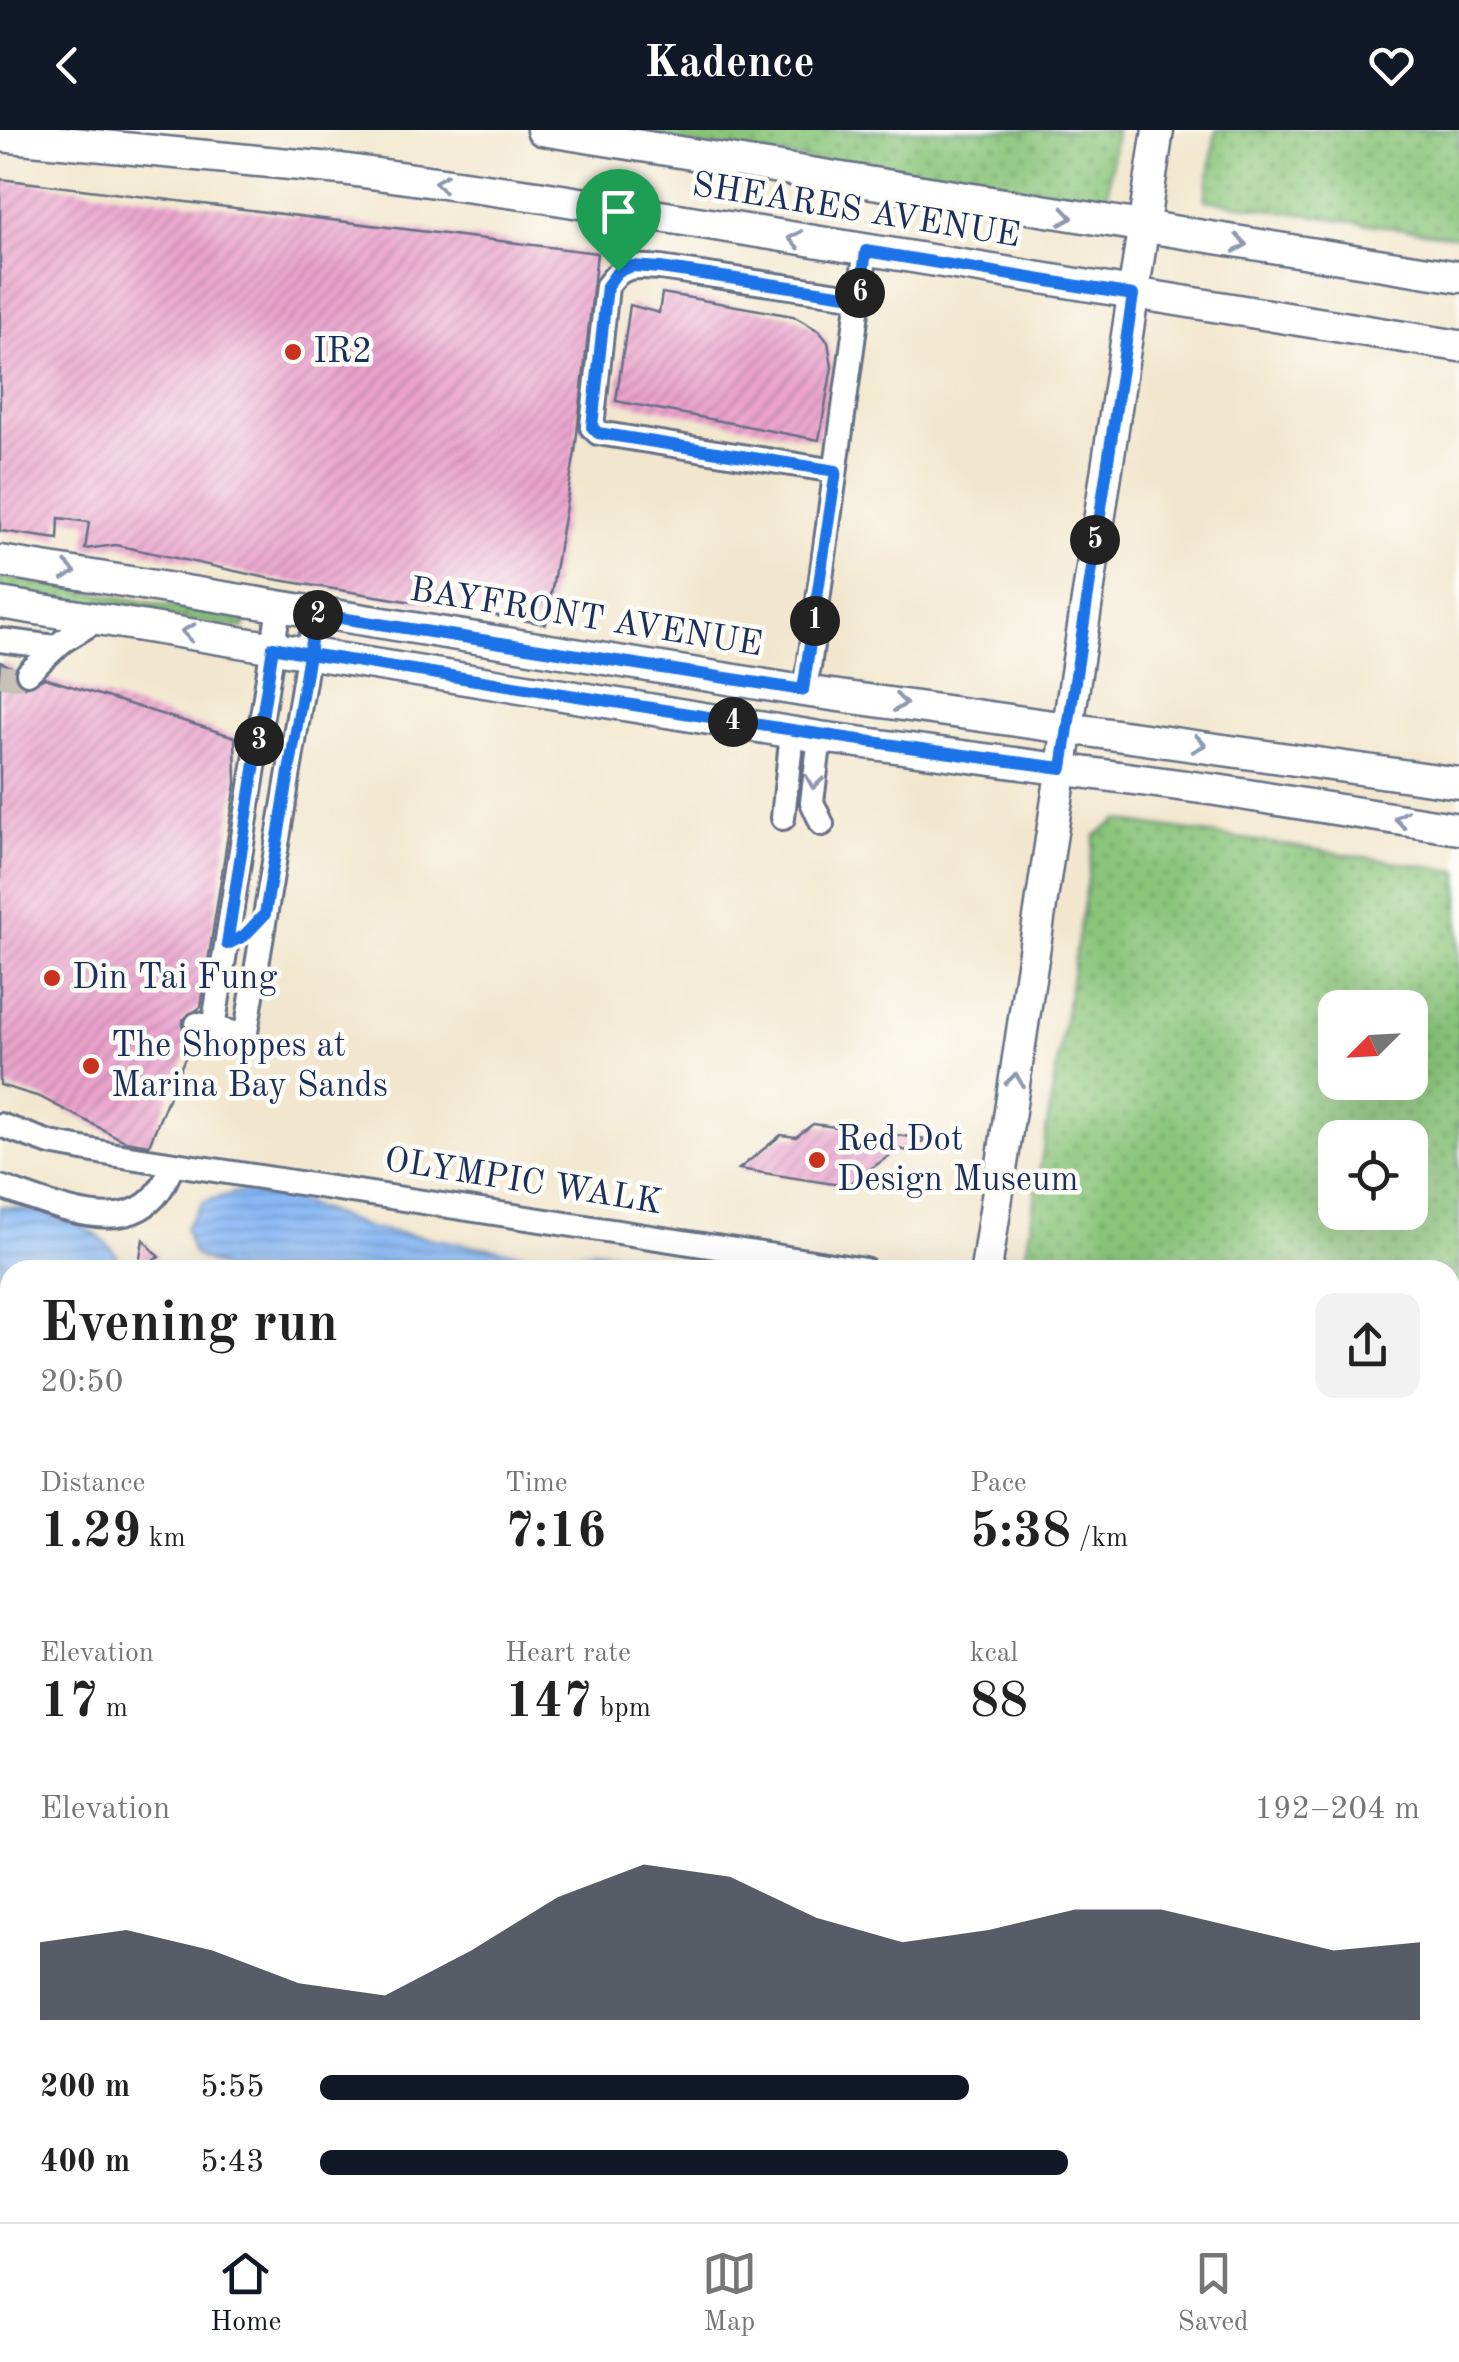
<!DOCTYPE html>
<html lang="en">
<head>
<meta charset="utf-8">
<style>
	body { margin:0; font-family:"Old Standard TT",serif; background:#f2f2f2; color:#222; height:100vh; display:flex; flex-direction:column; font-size:38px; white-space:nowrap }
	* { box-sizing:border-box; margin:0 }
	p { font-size:32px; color:#767676 }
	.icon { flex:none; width:55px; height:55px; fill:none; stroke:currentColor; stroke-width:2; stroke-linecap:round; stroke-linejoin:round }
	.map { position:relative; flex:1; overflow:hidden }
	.details { position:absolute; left:0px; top:1130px; width:1460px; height:962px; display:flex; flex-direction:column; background:#fff; border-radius:30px 30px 0 0; box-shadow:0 10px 40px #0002 }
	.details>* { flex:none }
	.needle { width:65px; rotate:246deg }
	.buttons { position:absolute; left:1318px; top:860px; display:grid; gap:20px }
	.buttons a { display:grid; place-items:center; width:110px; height:110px; border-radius:20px; background:#fff; box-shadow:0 10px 40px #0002; font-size:50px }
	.pin { position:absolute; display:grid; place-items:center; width:85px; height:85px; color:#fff; margin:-102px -42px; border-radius:50% 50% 50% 0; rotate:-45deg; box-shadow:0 0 10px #0007 }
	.pin .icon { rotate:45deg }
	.km { position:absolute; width:50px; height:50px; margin:-25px; border-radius:50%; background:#222; color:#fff; font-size:28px; line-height:50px; text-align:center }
	.round { display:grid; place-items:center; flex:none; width:105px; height:105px; border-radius:20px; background:#f2f2f2 }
	.headline { display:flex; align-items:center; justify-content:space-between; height:170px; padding:0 40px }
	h1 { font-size:55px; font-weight:700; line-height:75px }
	.figures { display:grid; grid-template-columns:repeat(3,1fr); gap:15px; height:170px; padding:10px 40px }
	.figures div { display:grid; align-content:center }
	.figures b { font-size:50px; font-weight:700 }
	.figures small { font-size:28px; font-weight:400 }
	.figures p { font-size:28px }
	.chart { height:280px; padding:20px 40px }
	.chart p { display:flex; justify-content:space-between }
	.chart svg { width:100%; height:180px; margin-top:10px; fill:#111827; opacity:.7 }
	ul { padding:0 40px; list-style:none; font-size:32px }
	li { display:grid; grid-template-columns:160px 120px 1fr; align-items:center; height:75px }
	li i { height:25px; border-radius:12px; background:#111827 }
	header { display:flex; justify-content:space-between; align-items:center; height:130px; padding:0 40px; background:#111827; color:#fff; font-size:45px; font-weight:700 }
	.dock { display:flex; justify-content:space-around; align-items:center; height:140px; border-top:2px solid #e0e0e0; background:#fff; font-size:28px; color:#767676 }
	.dock a { display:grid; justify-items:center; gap:5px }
	.dock .active { color:#111827 }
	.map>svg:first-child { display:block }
	.grass { fill:url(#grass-dots); stroke:#527a6c; stroke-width:2.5; fill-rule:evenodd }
	.water { fill:url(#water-rules); stroke:#5274aa; stroke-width:2.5 }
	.building { fill:url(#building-hatch) }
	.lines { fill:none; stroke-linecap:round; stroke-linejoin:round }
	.minor-tunnel { stroke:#c7c2b8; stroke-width:22; stroke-dasharray:22 11; stroke-linecap:butt }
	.minor-casing { stroke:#666f85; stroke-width:28 }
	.major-casing { stroke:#666f85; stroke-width:35 }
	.minor { stroke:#fff; stroke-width:22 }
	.major { stroke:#fff; stroke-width:30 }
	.oneway { stroke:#8d97ae }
	.route-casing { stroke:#fff; stroke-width:20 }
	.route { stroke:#1a73e8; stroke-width:12 }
	.poi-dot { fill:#c8321e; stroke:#fdfcf7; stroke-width:4 }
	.labels { text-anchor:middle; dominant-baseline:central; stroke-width:9; stroke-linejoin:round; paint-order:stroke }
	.street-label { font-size:35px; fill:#1b2f5e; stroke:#fdfcf7 }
	.poi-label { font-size:35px; fill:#1b2f5e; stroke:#fdfcf7; text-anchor:start }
</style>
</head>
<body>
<header><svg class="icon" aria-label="back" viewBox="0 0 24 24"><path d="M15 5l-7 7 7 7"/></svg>Kadence<svg class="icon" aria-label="heart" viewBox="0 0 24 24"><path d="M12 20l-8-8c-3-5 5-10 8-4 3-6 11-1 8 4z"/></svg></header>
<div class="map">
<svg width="1459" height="2092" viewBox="0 0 1459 2092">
	<defs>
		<pattern id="grass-dots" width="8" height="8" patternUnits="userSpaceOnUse" patternTransform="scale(2.5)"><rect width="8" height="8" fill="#8ac57a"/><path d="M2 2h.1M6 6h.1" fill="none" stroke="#70a067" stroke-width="1.8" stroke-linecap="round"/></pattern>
		<pattern id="water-rules" width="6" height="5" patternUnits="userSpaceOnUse" patternTransform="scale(2.5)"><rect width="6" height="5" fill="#89b9f5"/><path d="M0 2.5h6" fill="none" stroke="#6f97ca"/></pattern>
		<pattern id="building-hatch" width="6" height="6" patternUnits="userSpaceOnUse" patternTransform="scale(2.5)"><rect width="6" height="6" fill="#eba3cc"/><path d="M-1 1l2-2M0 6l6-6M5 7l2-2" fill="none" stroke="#be85a9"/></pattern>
	</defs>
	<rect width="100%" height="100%" fill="#fdfcf7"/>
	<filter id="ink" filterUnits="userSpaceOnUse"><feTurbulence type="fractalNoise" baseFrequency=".01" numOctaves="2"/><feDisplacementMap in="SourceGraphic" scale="20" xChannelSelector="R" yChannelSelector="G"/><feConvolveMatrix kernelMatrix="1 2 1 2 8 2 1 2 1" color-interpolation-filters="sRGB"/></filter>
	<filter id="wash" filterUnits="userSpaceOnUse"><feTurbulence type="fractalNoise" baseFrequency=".0048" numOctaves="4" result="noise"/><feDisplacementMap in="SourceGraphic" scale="40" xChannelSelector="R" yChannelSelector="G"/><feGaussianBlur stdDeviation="2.25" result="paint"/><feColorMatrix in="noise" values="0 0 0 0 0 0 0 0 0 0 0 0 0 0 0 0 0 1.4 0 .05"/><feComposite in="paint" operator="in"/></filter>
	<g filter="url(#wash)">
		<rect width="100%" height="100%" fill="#f2e7ce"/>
		<path class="grass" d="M 581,0 L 1116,0 L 1107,69 Z
			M 1216,0 L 1459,0 L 1459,107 L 1205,70 Z
			M 0,446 L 246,490 L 244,498 L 0,461 Z
			M 1117,690 L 1459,741 L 1459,1226 L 1450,1225 L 1450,1140 L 1023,1140 L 1095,706 ZM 1335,878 L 1410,878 L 1410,952 L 1335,952 ZM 1335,1008 L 1410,1008 L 1410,1082 L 1335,1082 Z"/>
		<path class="water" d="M 240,1061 L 290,1068 L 369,1098 L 547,1128 L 591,1120 L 619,1123 L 681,1140 L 225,1140 L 193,1124 L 185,1098 L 203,1072 Z
			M 0,1076 C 47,1082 104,1092 125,1140 L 10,1140 L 10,2082 L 330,2082 L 334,2092 L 320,2092 L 316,2083 L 292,2092 L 0,2092 Z
			M 507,2083 L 716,2083 L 715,2092 L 511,2092 Z"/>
		<g id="blocks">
			<path class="building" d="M 0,49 L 597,123 L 575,322 L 546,494 L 267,448 L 116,415 L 85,419 L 89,392 L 59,388 L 58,409 L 0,401 Z
				M 662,163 L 793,186 L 819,201 L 828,212 L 832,237 L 819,310 L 616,271 L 630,175 L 659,183 Z
				M 0,532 L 14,538 L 14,547 L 24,557 L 45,548 L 235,607 L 236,653 L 201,877 L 183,890 L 183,899 L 193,908 L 149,1015 L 125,1011 L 40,967 L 0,955 Z
				M 813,994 L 927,1009 L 908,1021 L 899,1019 L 846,1056 L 739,1039 L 781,1005 L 796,1007 Z
				M 143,1109 L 159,1127 L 138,1140 Z"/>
		</g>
	</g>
	<g filter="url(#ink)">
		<use href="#blocks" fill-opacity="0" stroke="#666f85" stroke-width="2.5"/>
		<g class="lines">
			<path class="minor-tunnel" d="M 0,546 L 17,548 L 28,543"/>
			<defs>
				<path id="minor" d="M 859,167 L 866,121
					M 0,510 L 55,517
					M 28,543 L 63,511 L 102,487
					M 803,561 L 809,537 L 859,167 L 660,138 C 635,136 622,134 607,156 L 592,297 L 598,303 L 835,341
					M 820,607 L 812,672 L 822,694
					M 783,688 L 792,602
					M 197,894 L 243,905 L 246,902 L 315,484
					M 213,899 L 279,477
					M 0,995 L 50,1013 L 110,1024 L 865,1140
					M 0,1057 C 59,1076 145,1121 172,1034
					M 1450,1258 L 1459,1260
					M 1450,2064 L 1459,2065
					M 728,2092 L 729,2082
					M 1215,2092 L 1218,2082"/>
				<path id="major" d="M 542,0 L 1459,147
					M 0,6 L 341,39 L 537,66 L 1459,216
					M 0,431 L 803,561 L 1459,653
					M 0,473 L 820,607 L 1216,660 L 1459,699
					M 986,1140 L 1158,0
					M 1450,1838 L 1459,1782
					M 841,2092 L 842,2082
					M 1409,2092 L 1411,2082"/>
			</defs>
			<use href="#minor" class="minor-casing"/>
			<use href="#major" class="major-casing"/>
			<use href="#minor" class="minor"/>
			<use href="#major" class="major"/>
		</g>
		<defs><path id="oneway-chevron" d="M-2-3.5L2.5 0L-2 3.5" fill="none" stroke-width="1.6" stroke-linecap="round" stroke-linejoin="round" transform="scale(2.5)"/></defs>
		<g class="oneway">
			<use href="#oneway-chevron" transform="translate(441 53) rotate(-172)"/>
			<use href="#oneway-chevron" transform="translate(1066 87) rotate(9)"/>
			<use href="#oneway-chevron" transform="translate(795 109) rotate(-171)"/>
			<use href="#oneway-chevron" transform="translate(1240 114) rotate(9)"/>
			<use href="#oneway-chevron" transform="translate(69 441) rotate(8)"/>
			<use href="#oneway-chevron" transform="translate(188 502) rotate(-170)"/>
			<use href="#oneway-chevron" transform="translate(900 573) rotate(7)"/>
			<use href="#oneway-chevron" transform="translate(1199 614) rotate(9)"/>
			<use href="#oneway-chevron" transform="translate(814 652) rotate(98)"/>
			<use href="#oneway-chevron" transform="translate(1401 689) rotate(-171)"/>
			<use href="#oneway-chevron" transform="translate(1015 950) rotate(-81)"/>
		</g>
	</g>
	<g class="lines" filter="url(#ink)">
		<defs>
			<path id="route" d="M 618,141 L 607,156 L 592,297 L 598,303 L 836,341 L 803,560 L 315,484 L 309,524 L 265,784 L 244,806 L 227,814 L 273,517 L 309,524 C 560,562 810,606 1062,638 L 1133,165 L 866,121 L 860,167 L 660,138 L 632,136 L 618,141"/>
		</defs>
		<use href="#route" class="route-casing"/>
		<use href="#route" class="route"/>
	</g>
	<g class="poi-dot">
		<circle cx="293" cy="222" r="10"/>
		<circle cx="52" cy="848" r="10"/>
		<circle cx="91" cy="936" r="10"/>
		<circle cx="817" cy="1030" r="10"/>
	</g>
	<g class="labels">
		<g class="street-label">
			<text transform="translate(856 81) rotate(9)">SHEARES AVENUE</text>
			<text transform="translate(586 488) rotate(9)">BAYFRONT AVENUE</text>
			<text transform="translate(523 1052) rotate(9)">OLYMPIC WALK</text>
		</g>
		<g class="poi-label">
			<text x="313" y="222">IR2</text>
			<text x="72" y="848">Din Tai Fung</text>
			<text x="111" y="916">The Shoppes at<tspan x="111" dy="40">Marina Bay Sands</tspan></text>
			<text x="837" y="1010">Red Dot<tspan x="837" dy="40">Design Museum</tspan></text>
		</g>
	</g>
</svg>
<div class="buttons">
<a><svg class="needle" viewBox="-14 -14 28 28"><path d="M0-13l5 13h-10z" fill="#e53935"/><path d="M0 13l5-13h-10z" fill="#767676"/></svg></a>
<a><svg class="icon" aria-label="locate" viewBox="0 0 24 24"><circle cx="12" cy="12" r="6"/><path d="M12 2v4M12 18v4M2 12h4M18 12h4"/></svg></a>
</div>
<div class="pin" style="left:618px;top:141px;background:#1e9e55"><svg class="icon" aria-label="arrive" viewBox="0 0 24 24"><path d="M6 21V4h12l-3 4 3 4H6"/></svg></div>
<b class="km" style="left:815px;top:491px">1</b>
<b class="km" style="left:318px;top:485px">2</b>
<b class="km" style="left:259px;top:611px">3</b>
<b class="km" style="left:733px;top:592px">4</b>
<b class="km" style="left:1095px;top:410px">5</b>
<b class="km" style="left:860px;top:163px">6</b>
<section class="details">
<div class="headline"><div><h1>Evening run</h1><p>20:50</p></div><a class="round"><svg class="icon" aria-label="share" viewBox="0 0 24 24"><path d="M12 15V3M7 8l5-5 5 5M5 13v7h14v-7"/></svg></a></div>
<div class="figures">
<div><p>Distance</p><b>1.29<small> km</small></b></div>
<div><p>Time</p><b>7:16</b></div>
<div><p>Pace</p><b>5:38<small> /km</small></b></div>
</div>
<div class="figures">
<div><p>Elevation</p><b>17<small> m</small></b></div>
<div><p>Heart rate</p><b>147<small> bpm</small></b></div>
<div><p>kcal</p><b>88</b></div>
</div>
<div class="chart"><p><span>Elevation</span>192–204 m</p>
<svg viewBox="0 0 160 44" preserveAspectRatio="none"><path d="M0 44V25L10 22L20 27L30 35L40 38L50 27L60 14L70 6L80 9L90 19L100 25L110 22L120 17L130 17L140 22L150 27L160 25V44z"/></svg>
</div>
<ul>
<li><b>200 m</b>5:55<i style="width:59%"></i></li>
<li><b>400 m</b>5:43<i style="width:68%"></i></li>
</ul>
</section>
</div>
<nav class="dock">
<a class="active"><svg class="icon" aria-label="home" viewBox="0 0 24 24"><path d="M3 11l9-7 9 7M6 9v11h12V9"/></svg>Home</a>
<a><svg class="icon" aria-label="map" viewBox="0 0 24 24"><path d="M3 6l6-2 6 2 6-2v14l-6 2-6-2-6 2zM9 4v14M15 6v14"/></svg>Map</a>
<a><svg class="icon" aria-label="saved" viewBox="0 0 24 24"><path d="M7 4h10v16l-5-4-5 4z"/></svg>Saved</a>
</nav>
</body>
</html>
